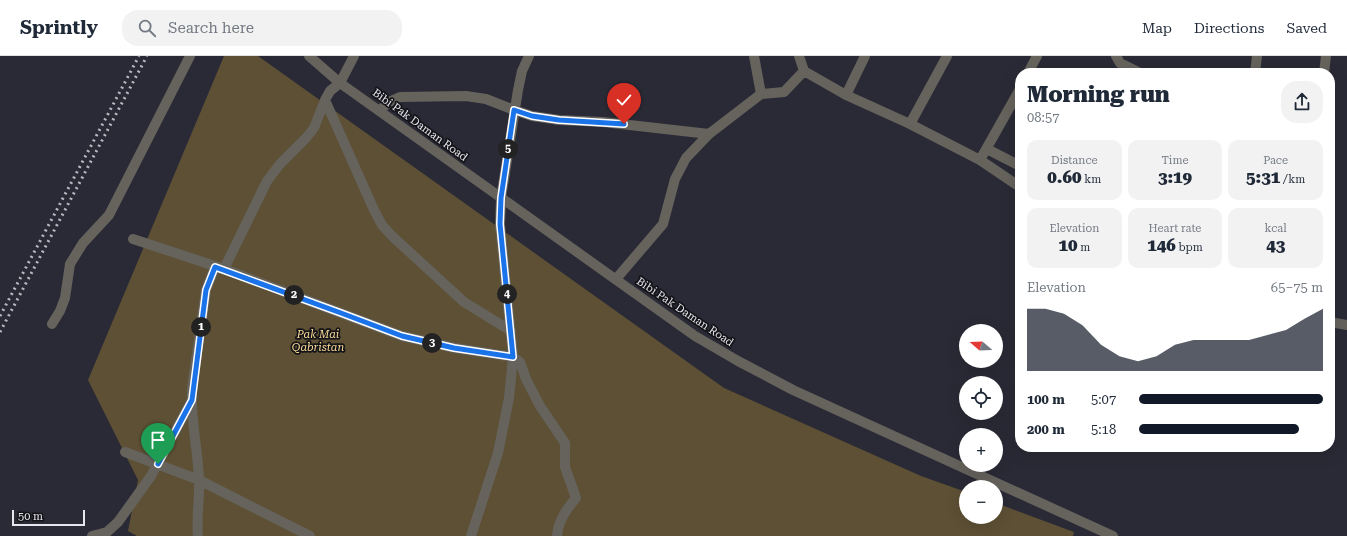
<!DOCTYPE html>
<html lang="en">
<head>
<meta charset="utf-8">
<style>
	body { margin:0; font-family:"Roboto Serif",serif; background:#f2f2f3; color:#1f2937; height:100vh; display:flex; flex-direction:column; font-size:15px; white-space:nowrap }
	* { box-sizing:border-box; margin:0 }
	p { font-size:13px; color:#747a83 }
	.icon { flex:none; width:22px; height:22px; fill:none; stroke:currentColor; stroke-width:2; stroke-linecap:round; stroke-linejoin:round }
	.map { position:relative; flex:1; overflow:hidden }
	.drawer { position:absolute; left:1015px; top:12px; width:320px; height:384px; display:flex; flex-direction:column; background:#fff; border-radius:16px; box-shadow:0 4px 16px #0002 }
	.drawer>* { flex:none }
	.needle { width:26px; rotate:289deg }
	.fabs { position:absolute; left:959px; top:268px; display:grid; gap:8px }
	.fabs a { display:grid; place-items:center; width:44px; height:44px; border-radius:50%; background:#fff; box-shadow:0 4px 16px #0002; font-size:20px }
	.scale { position:absolute; left:12px; bottom:10px; width:73px; box-sizing:border-box; padding-left:4px; border:2px solid #e6e6ee; border-top:0; font-size:11px; line-height:14px; white-space:nowrap; color:#e6e6ee; -webkit-text-stroke:3px #131318; paint-order:stroke }
	.pin { position:absolute; display:grid; place-items:center; width:34px; height:34px; color:#fff; margin:-41px -17px; border-radius:50% 50% 50% 0; rotate:-45deg; box-shadow:0 0 4px #0007 }
	.pin .icon { rotate:45deg }
	.km { position:absolute; width:20px; height:20px; margin:-10px; border-radius:50%; background:#222; color:#fff; font-size:11px; line-height:20px; text-align:center }
	.round { display:grid; place-items:center; flex:none; width:42px; height:42px; border-radius:16px; background:#f2f2f3 }
	.head { display:flex; align-items:center; justify-content:space-between; height:68px; padding:0 12px }
	h1 { font-size:22px; font-weight:800; line-height:30px }
	.metrics { display:grid; grid-template-columns:repeat(3,1fr); gap:6px; height:68px; padding:4px 12px }
	.metrics div { display:grid; align-content:center; border-radius:10px; background:#f2f2f3; text-align:center }
	.metrics b { font-size:17px; font-weight:800 }
	.metrics small { font-size:11px; font-weight:400 }
	.metrics p { font-size:11px }
	.chart { height:112px; padding:8px 12px }
	.chart p { display:flex; justify-content:space-between }
	.chart svg { width:100%; height:72px; margin-top:4px; fill:#111827; opacity:.7 }
	ul { padding:0 12px; list-style:none; font-size:13px }
	li { display:grid; grid-template-columns:64px 48px 1fr; align-items:center; height:30px }
	li i { height:10px; border-radius:5px; background:#111827 }
	header { display:flex; align-items:center; gap:24px; box-sizing:border-box; height:56px; padding:0 20px; background:#fff; border-bottom:1px solid #e0e1e3 }
	header strong { font-size:19px }
	nav { display:flex; gap:22px; margin-inline-start:auto; font-size:14px }
	.search { width:280px; height:36px; background:#f2f2f3; display:flex; align-items:center; gap:10px; box-sizing:border-box; padding:0 14px; border-radius:16px; color:#747a83; font-size:15px }
	.map>svg:first-child { display:block }
	.green { fill:#5d5035 }
	.lines { fill:none; stroke-linecap:round; stroke-linejoin:round }
	.minor { stroke:#66635d; stroke-width:10 }
	.tertiary { stroke:#66635d; stroke-width:10 }
	.rail { stroke:#b8b8c1; stroke-width:3; stroke-dasharray:2 4; stroke-linecap:butt }
	.route-casing { stroke:#fff; stroke-width:8 }
	.route { stroke:#1a73e8; stroke-width:5 }
	.labels { text-anchor:middle; dominant-baseline:central; stroke-width:3.5; stroke-linejoin:round; paint-order:stroke }
	.street-label { font-size:11px; fill:#e6e6ee; stroke:#131318 }
	.park-label { font-size:11px; font-style:italic; fill:#fcdc97; stroke:#131318 }
</style>
</head>
<body>
<header>
<strong>Sprintly</strong>
<div class="search"><svg class="icon" aria-label="search" viewBox="0 0 24 24"><circle cx="10" cy="10" r="6"/><path d="M15 15l6 6"/></svg>Search here</div>
<nav><a>Map</a><a>Directions</a><a>Saved</a></nav>
</header>
<div class="map">
<svg width="1347" height="480" viewBox="0 0 1347 480">
	<rect width="100%" height="100%" fill="#2a2a36"/>
	<path class="green" d="M 224,0 L 258,0 L 724,332 L 921,420 L 966,436 L 966,461 L 996,461 L 996,447 L 1074,476 L 1073,480 L 137,480 L 128,475 L 138,424 L 88,324 Z"/>
	<g class="lines">
		<path class="minor" d="M 754,0 L 761,38
			M 799,0 L 804,15 L 846,39 L 910,68 L 980,104 L 1020,131
			M 1116,0 L 1120,7 L 1140,17
			M 1028,17 L 1037,0
			M 1255,17 L 1257,0
			M 1324,17 L 1326,0
			M 846,39 L 865,0
			M 325,44 L 374,154 L 382,169 L 392,180 L 464,246 L 511,275
			M 380,54 L 389,46 L 400,41 L 466,40 L 486,43 L 514,54 L 532,60 L 559,64 L 603,66 L 709,78
			M 910,68 L 947,0
			M 987,93 L 1020,110
			M 980,104 L 1020,33
			M 133,183 L 224,213 L 402,280 L 455,292 L 513,301 L 520,306 L 526,323 L 540,350 L 565,387 L 565,411 L 576,442 C 566,454 558,465 557,480
			M 224,213 L 267,125 L 280,108 L 306,82 L 314,72 L 325,44 L 330,35 L 340,27 L 309,0
			M 616,223 L 663,168 L 675,123 L 686,102 L 709,78 L 761,38 L 784,36 L 804,15
			M 1330,266 L 1347,269
			M 52,268 L 60,255 L 65,242 L 70,208 L 83,187 L 109,159 L 190,0
			M 125,396 L 199,424 L 310,480
			M 92,480 L 107,476 L 118,466 L 151,420 L 192,344
			M 198,480 C 196,462 200,443 199,424 C 198,393 190,363 192,332 L 206,234 L 215,211
			M 471,480 L 498,397 L 509,342 L 513,301 L 500,169 L 501,142 L 518,34 L 522,15 L 529,0"/>
		<path class="tertiary" d="M 354,0 L 340,27 L 695,280 L 738,305 L 793,334 L 1113,480"/>
		<path class="rail" d="M 0,260 L 139,0
			M 0,276 L 147,0"/>
	</g>
	<g class="lines">
		<defs>
			<path id="route" d="M 158,408 L 192,344 L 206,234 L 215,211 L 341,257 L 402,280 L 454,292 L 513,301 L 500,168 L 501,142 L 514,54 L 532,60 L 559,64 L 624,68"/>
		</defs>
		<use href="#route" class="route-casing"/>
		<use href="#route" class="route"/>
	</g>
	<g class="labels">
		<g class="street-label">
			<text transform="translate(420 69) rotate(36)">Bibi Pak Daman Road</text>
			<text transform="translate(685 256) rotate(34)">Bibi Pak Daman Road</text>
		</g>
		<g class="park-label">
			<text x="318" y="278">Pak Mai<tspan x="318" dy="13">Qabristan</tspan></text>
		</g>
	</g>
</svg>
<div class="fabs">
<a><svg class="needle" viewBox="-14 -14 28 28"><path d="M0-13l5 13h-10z" fill="#e53935"/><path d="M0 13l5-13h-10z" fill="#747a83"/></svg></a>
<a><svg class="icon" aria-label="locate" viewBox="0 0 24 24"><circle cx="12" cy="12" r="6"/><path d="M12 2v4M12 18v4M2 12h4M18 12h4"/></svg></a>
<a>+</a>
<a>−</a>
</div>
<div class="scale">50 m</div>
<div class="pin" style="left:158px;top:408px;background:#1e9e55"><svg class="icon" aria-label="arrive" viewBox="0 0 24 24"><path d="M6 21V4h12l-3 4 3 4H6"/></svg></div>
<div class="pin" style="left:624px;top:68px;background:#d93025"><svg class="icon" aria-label="check" viewBox="0 0 24 24"><path d="M5 12l5 5 9-10"/></svg></div>
<b class="km" style="left:201px;top:271px">1</b>
<b class="km" style="left:294px;top:239px">2</b>
<b class="km" style="left:432px;top:287px">3</b>
<b class="km" style="left:507px;top:238px">4</b>
<b class="km" style="left:508px;top:93px">5</b>
<section class="drawer">
<div class="head"><div><h1>Morning run</h1><p>08:57</p></div><a class="round"><svg class="icon" aria-label="share" viewBox="0 0 24 24"><path d="M12 15V3M7 8l5-5 5 5M5 13v7h14v-7"/></svg></a></div>
<div class="metrics">
<div><p>Distance</p><b>0.60<small> km</small></b></div>
<div><p>Time</p><b>3:19</b></div>
<div><p>Pace</p><b>5:31<small> /km</small></b></div>
</div>
<div class="metrics">
<div><p>Elevation</p><b>10<small> m</small></b></div>
<div><p>Heart rate</p><b>146<small> bpm</small></b></div>
<div><p>kcal</p><b>43</b></div>
</div>
<div class="chart"><p><span>Elevation</span>65–75 m</p>
<svg viewBox="0 0 160 44" preserveAspectRatio="none"><path d="M0 44V6L10 6L20 9L30 16L40 28L50 35L60 38L70 35L80 28L90 25L100 25L110 25L120 25L130 22L140 19L150 12L160 6V44z"/></svg>
</div>
<ul>
<li><b>100 m</b>5:07<i style="width:100%"></i></li>
<li><b>200 m</b>5:18<i style="width:87%"></i></li>
</ul>
</section>
</div>
</body>
</html>
